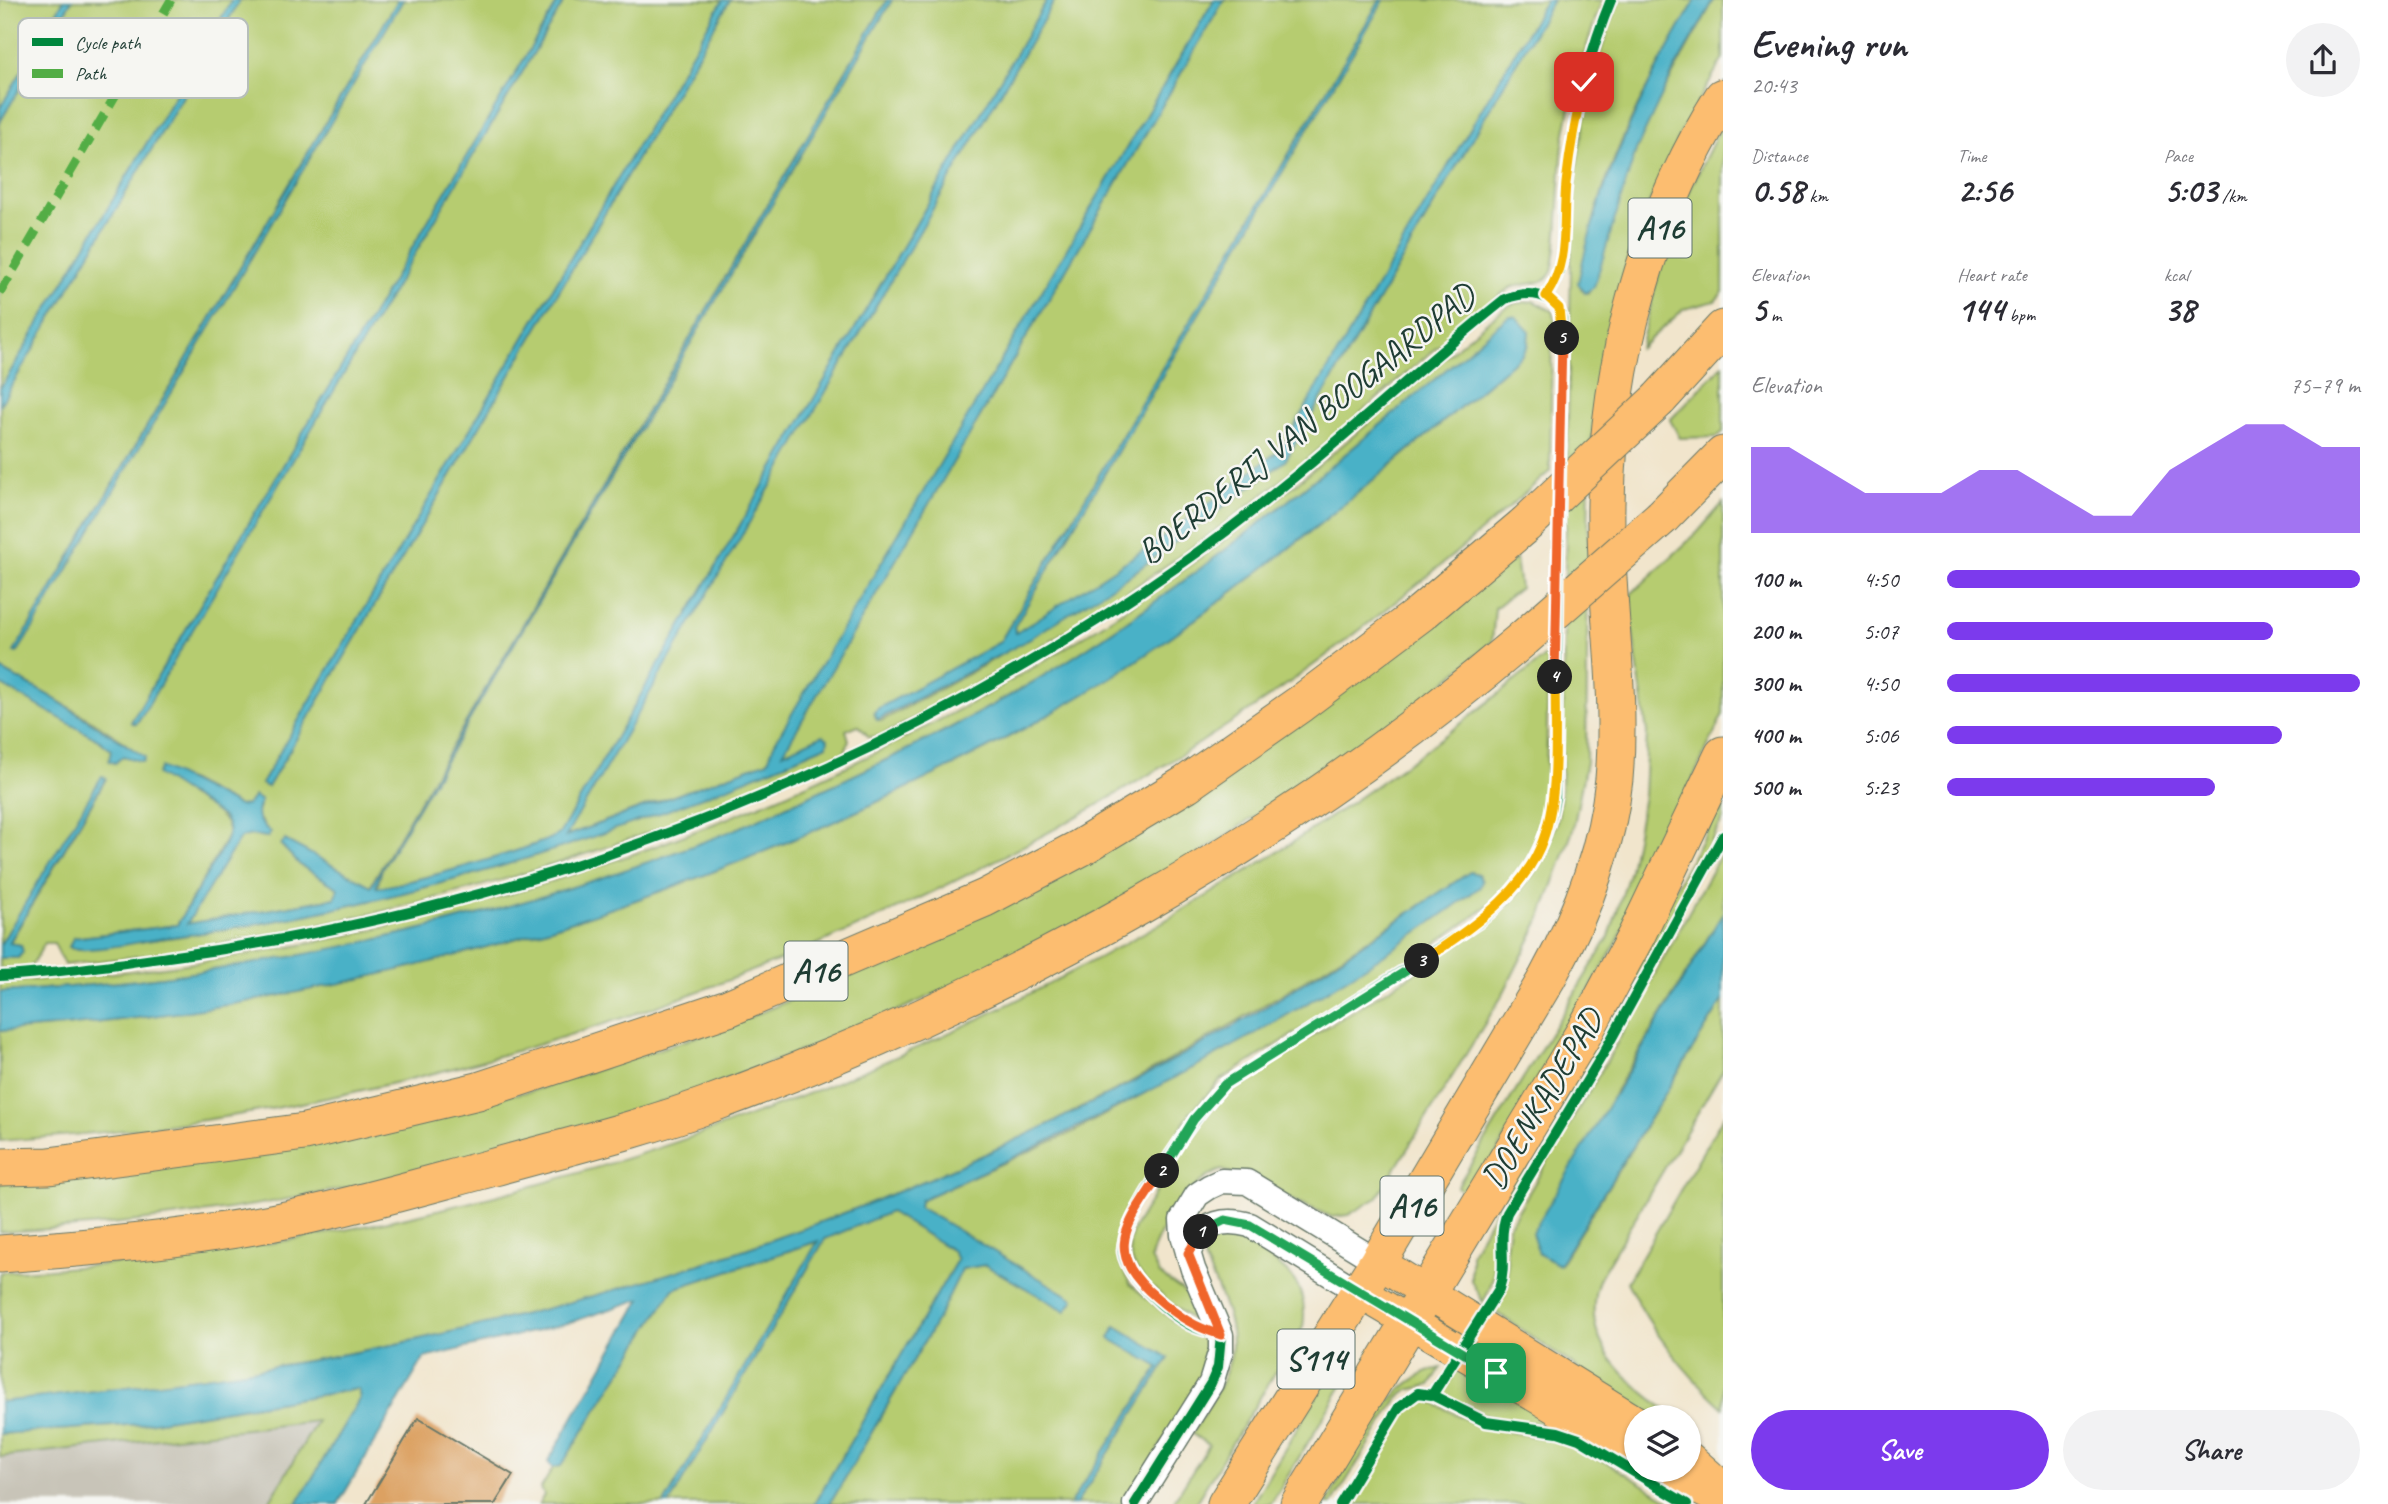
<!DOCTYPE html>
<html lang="en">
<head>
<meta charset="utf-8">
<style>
	body { margin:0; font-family:Caveat,sans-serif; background:#f2f2f3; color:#2b2b33; height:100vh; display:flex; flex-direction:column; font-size:26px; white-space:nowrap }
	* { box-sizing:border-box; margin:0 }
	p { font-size:23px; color:#7c7c81 }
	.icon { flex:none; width:38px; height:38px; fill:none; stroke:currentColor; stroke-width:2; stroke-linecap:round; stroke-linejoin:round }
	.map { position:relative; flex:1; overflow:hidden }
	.sheet { display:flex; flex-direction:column; background:#fff; width:665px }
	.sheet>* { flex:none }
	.controls { position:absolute; left:1624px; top:1405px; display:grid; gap:14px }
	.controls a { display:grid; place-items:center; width:77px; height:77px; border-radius:50%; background:#fff; box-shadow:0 2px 5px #0004; font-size:35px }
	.pin { position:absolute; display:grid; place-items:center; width:60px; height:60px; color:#fff; margin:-30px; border-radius:14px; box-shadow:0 4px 10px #0006 }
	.km { position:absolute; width:35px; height:35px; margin:-18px; border-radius:50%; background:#222; color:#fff; font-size:19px; line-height:35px; text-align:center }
	.round { display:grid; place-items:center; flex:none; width:74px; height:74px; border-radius:37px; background:#f2f2f3 }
	.overview { display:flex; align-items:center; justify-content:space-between; height:119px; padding:0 28px }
	h1 { font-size:38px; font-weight:700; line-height:52px }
	.figures { display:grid; grid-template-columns:repeat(3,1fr); gap:10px; height:119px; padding:7px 28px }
	.figures div { display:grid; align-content:center }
	.figures b { font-size:35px; font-weight:700 }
	.figures small { font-size:19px; font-weight:400 }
	.figures p { font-size:19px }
	.chart { height:196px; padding:14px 28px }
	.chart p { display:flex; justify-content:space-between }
	.chart svg { width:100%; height:126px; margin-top:7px; fill:#7c3aed; opacity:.7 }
	.action { display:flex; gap:14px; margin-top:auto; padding:14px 28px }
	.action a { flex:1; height:80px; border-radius:42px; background:#7c3aed; color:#fff; font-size:28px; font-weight:700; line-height:80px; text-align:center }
	.action a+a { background:#f2f2f3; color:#2b2b33 }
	ul { padding:0 28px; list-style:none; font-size:23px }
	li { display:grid; grid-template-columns:112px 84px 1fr; align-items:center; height:52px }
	li i { height:18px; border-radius:9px; background:#7c3aed }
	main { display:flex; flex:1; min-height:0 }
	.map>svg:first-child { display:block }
	.industrial { fill:#c8c4b8 }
	.green { fill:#b6cc70; stroke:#6a8452; stroke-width:2 }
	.water { fill:#49b1c7; stroke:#34777e; stroke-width:2 }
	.building { fill:#dca162 }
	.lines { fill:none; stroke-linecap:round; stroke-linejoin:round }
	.minor-casing { stroke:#687869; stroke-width:27 }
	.major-casing { stroke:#687869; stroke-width:34 }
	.highway-casing { stroke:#687869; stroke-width:39 }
	.minor { stroke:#fff; stroke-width:24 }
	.major { stroke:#fcbd6f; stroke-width:32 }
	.highway { stroke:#fcbd6f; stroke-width:37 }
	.highway-bridge-casing { stroke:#687869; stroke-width:39; stroke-linecap:butt }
	.highway-bridge { stroke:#fcbd6f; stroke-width:37 }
	.quiet { stroke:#52ad45; stroke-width:9; stroke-dasharray:18 9; stroke-linecap:butt }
	.cycleway-casing { stroke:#f6f6f2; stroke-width:15 }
	.cycleway { stroke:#00873e; stroke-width:10 }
	.split-1-casing { stroke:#fff; stroke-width:14 }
	.split-2-casing { stroke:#fff; stroke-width:14 }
	.split-3-casing { stroke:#fff; stroke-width:14 }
	.split-4-casing { stroke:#fff; stroke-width:14 }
	.split-5-casing { stroke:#fff; stroke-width:14 }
	.split-6-casing { stroke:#fff; stroke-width:14 }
	.split-1 { stroke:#22a559; stroke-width:9 }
	.split-2 { stroke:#f0652b; stroke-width:9 }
	.split-3 { stroke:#22a559; stroke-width:9 }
	.split-4 { stroke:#f5b400; stroke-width:9 }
	.split-5 { stroke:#f0652b; stroke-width:9 }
	.split-6 { stroke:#f5b400; stroke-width:9 }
	.labels { text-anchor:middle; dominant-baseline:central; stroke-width:5; stroke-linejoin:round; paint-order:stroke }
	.shield { fill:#f6f6f2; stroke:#60746d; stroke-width:2 }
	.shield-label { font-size:33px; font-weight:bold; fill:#1f3d34 }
	.street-label { font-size:35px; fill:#1f3d34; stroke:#f6f6f2 }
	.key { fill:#f6f6f2; stroke:#b6beb9; stroke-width:2 }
	.key-label { font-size:19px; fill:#1f3d34 }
</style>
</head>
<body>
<main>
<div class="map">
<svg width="1723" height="1504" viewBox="0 0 1723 1504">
	<rect width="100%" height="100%" fill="#f6f6f2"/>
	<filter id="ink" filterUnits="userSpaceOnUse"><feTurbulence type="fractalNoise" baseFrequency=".0143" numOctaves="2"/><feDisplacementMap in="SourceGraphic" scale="14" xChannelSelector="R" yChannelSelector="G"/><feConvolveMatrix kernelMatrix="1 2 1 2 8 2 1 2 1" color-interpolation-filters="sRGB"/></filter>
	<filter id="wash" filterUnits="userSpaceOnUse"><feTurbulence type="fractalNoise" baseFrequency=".00686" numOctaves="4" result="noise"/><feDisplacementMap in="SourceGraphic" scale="28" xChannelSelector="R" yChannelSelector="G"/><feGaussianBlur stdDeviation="1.57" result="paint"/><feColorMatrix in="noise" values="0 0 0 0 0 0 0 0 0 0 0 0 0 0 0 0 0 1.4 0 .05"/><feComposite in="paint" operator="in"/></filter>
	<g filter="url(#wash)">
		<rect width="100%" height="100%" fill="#f1e5cc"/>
		<path class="industrial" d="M 318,1421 L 268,1504 L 0,1504 L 0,1457 Z"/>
		<path class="green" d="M 0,0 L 64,0 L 0,108 Z
			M 72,0 L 232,0 L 0,389 L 0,122 Z
			M 240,0 L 398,0 L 29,626 L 17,653 L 403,0 L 559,0 L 131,722 L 136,724 L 565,0 L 723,0 L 261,784 L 268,787 L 730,0 L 887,0 L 370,886 L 285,840 L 281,845 L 300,865 L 338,888 L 335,898 L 186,924 L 240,838 L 251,835 L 268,837 L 267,829 L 256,815 L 261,801 L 254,796 L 247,805 L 239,806 L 187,779 L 188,795 C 204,805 227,813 229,834 L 177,925 L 73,938 L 72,949 C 335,926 587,850 827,745 L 823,735 L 782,754 L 1224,0 L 1380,0 L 1000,642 L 875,717 L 881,721 L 981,667 L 1132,574 L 1285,461 L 1553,0 L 1602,0 C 1585,48 1571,95 1563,145 C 1560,167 1558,261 1551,273 C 1543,287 1525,282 1512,287 C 1508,289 1503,293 1499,296 C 1418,359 1344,432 1263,495 C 1143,588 1015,666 881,736 L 869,737 L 858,725 L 846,730 L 849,740 L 845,752 C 597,867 336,936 64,965 L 54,943 L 45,943 L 30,968 L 0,969 L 0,958 L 18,958 L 23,952 L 18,944 L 9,944 L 106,779 L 0,945 L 0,684 L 100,741 L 111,750 L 109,761 L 115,763 L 123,756 L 143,761 C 133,740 27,683 0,669 L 0,405 Z
			M 892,0 L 1047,0 L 560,833 C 545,850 407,881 377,889 L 382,869 Z
			M 1055,0 L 1214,0 L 775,744 L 768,761 L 565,836 Z
			M 1384,0 L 1546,0 L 1281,450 L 1165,536 L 1016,634 L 1014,627 Z
			M 1619,0 L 1696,0 C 1644,87 1591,186 1581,289 L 1585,293 L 1588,293 C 1606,245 1618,196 1637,149 C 1658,97 1688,49 1714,0 L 1723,0 L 1723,58 L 1682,130 L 1640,223 L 1620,287 L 1600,370 L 1589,459 L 1586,762 L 1573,830 L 1540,920 L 1502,996 L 1377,1198 L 1348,1215 L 1332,1217 L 1222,1170 C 1193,1178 1158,1229 1151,1258 L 1159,1274 L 1197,1301 L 1204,1321 L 1195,1321 C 1185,1316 1177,1308 1168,1301 C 1145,1282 1119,1261 1134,1228 L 1199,1120 L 1221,1096 L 1242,1079 L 1419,970 L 1510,903 L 1533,874 L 1546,851 L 1558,817 L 1561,793 L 1572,211 C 1578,139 1591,68 1619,0 Z
			M 1723,122 L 1723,292 L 1715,301 L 1684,309 L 1640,348 L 1659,272 L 1682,206 Z
			M 1533,301 L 1552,311 L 1556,323 L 1552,324 L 1550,471 C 1454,557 1353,640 1246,713 C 949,911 617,1045 266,1110 C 179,1126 89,1134 0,1141 L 0,1031 C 315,1011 627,923 911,786 C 990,748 1069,707 1142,657 C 1276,565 1399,459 1523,354 L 1520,322 L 1509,316 C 1369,435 1230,556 1075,656 C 994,708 907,751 820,791 C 781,808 743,828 703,843 C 478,927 240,978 0,992 L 0,982 C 410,960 823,819 1160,586 C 1242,530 1317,467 1392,403 C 1428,372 1464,340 1501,311 L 1512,304 Z
			M 1723,365 L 1723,432 L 1717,437 L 1680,438 L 1670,420 Z
			M 1723,503 L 1723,714 L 1617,942 L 1472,1196 L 1457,1187 L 1609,937 L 1630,870 L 1644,796 L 1647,732 L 1631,620 L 1631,594 L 1698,532 Z
			M 1516,558 L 1520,588 L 1495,608 L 1492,642 C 1457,671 1422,704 1385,731 C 1340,762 1293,791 1248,821 C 1214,843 1180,868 1145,888 C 800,1079 395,1214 0,1232 L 0,1183 L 532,1091 L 726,1027 L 902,953 L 1403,648 Z
			M 1548,654 L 1546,792 L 1548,792 L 1538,841 L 1523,869 L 1494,902 L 1415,958 L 1221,1080 L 1190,1113 L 1125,1220 L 1118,1241 L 1119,1262 L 1130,1284 L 1186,1331 L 1210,1340 L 1206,1371 L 1125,1504 L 1076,1504 L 1169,1358 L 1116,1326 L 1109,1338 L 1159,1367 L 1070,1504 L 830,1504 L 937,1320 L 962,1269 L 985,1265 L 1066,1311 L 1074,1299 L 919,1207 L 920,1200 L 1073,1132 L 1247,1037 L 1303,1006 L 1471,894 L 1482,881 L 1478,874 L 1470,872 C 1316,976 1159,1075 990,1152 C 810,1234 617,1296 424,1338 C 285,1369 142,1386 0,1402 L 0,1272 C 566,1244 1114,1014 1548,654 Z
			M 1723,802 L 1723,819 L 1623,1006 L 1497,1219 C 1489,1254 1503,1267 1483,1302 L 1471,1281 L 1471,1254 Z
			M 1723,850 L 1723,913 L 1615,1091 L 1560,1265 L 1723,1000 L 1723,1070 L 1600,1277 C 1575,1343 1628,1381 1675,1417 L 1649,1417 L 1493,1310 L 1508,1277 L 1506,1248 L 1509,1226 L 1608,1059 Z
			M 1723,1117 L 1723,1408 C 1682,1370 1652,1332 1627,1282 Z
			M 890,1212 L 953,1251 L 957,1260 L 814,1504 L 669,1504 L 825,1239 Z
			M 1226,1235 L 1237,1238 C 1274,1262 1311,1274 1303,1327 L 1195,1504 L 1172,1504 L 1209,1445 L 1192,1434 C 1241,1353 1245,1345 1204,1259 L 1210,1242 Z
			M 819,1241 L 664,1504 L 539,1504 L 544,1495 L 541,1488 L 553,1468 L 561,1466 L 673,1289 Z
			M 1337,1362 L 1351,1371 L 1271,1504 L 1252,1504 Z
			M 1441,1368 L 1430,1385 L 1409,1390 L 1398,1398 L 1332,1504 L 1326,1504 C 1354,1457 1384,1380 1441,1368 Z
			M 1457,1368 L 1569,1421 C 1514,1426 1489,1422 1442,1394 Z
			M 358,1389 L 360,1398 L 297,1504 L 268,1504 L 317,1421 L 0,1457 L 0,1434 L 141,1424 Z
			M 1420,1400 L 1428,1400 L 1479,1426 L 1560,1441 L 1606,1462 L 1675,1504 L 1346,1504 L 1404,1409 Z"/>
		<path class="water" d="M 64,0 L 72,0 L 0,122 L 0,108 Z
			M 232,0 L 240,0 L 0,405 L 0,389 Z
			M 398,0 L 403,0 L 33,628 L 17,653 L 14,652 Z
			M 559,0 L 565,0 L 144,712 L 136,724 L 131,722 Z
			M 723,0 L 730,0 L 268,787 L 261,784 Z
			M 887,0 L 892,0 L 382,869 L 376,887 C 389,890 550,844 560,833 L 1047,0 L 1055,0 L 566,836 L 768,761 L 774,744 L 1214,0 L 1224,0 L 783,753 L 823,735 L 828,739 L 827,745 C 614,840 390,910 158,939 C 138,942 85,954 69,947 L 73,938 L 177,925 L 225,843 C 230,832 230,826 222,816 L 157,774 L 161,767 L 239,806 L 247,805 L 254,796 L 261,801 C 253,815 258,823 271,832 L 268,837 L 251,835 L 240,838 L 187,924 L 335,898 L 338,888 L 300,865 L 281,845 L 285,840 L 371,886 Z
			M 1380,0 L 1384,0 L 1014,627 L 1016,633 L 1165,536 L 1281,449 L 1546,0 L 1553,0 L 1285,461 L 1132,574 L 1021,644 L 877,720 L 874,713 L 877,709 L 1000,642 Z
			M 1696,0 L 1714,0 L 1674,70 L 1636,150 L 1594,287 L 1585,293 L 1578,283 C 1598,182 1643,87 1696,0 Z
			M 1509,316 L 1516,317 L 1529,331 L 1528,345 L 1523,354 C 1399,459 1276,565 1142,657 C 1069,707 990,748 911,786 C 627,923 315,1011 0,1031 L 0,992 C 240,978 479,927 703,842 C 743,828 781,808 820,791 C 907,751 995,708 1075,656 C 1230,556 1369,435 1509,316 Z
			M 0,669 L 50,696 L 145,757 L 143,762 L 123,756 L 115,763 L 109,761 L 111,750 L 100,741 L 0,684 Z
			M 102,776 L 106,778 L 9,943 L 21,945 L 23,952 L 18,958 L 0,958 L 0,945 Z
			M 1470,872 L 1478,874 L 1482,881 L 1480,887 C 1309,1016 1115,1113 920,1200 L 919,1207 L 1074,1299 L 1066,1311 L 985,1265 L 962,1269 L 937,1320 L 830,1504 L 814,1504 L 957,1260 L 953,1251 L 890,1212 L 825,1239 L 669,1504 L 664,1504 L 818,1241 L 673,1289 L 561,1466 L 553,1468 L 548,1462 L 641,1299 L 568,1323 L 424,1358 L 338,1504 L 297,1504 L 360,1398 L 358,1389 L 141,1424 L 0,1434 L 0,1402 C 142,1386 285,1369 424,1338 C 617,1296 810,1234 990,1152 C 1075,1113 1163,1068 1244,1020 C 1321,974 1395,922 1470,872 Z
			M 1723,913 L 1723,1000 L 1559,1265 L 1539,1254 L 1532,1233 Z
			M 1116,1326 L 1169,1358 L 1076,1504 L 1070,1504 L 1159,1367 L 1109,1338 Z"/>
		<g id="blocks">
			<path class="building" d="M 418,1418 L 513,1475 L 495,1504 L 366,1504 Z"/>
		</g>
	</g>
	<g filter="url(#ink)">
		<use href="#blocks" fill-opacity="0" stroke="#687869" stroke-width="2"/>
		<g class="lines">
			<defs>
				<path id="minor" d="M 1188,1253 C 1201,1224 1221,1217 1250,1225 L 1359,1292
					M 1135,1504 L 1211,1383 L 1221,1350 L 1221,1335 L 1193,1269 L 1183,1235 L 1182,1220 L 1197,1195 L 1209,1187 L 1222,1181 L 1247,1182 L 1378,1262"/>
				<path id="major" d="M 1378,1262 L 1636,1422
					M 1359,1292 L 1636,1455
					M 1689,1458 L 1723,1488
					M 1662,1470 L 1723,1501"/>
				<path id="highway" d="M 1659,399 L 1723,329
					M 1662,517 L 1723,455
					M 0,1167 L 49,1166 L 305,1132 L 478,1091 L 728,1008 L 985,898 L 1080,848 L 1186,784 L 1300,704 L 1421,613 L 1526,524
					M 0,1254 C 73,1249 145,1243 217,1232 C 309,1219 397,1193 487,1169 C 562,1148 639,1130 713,1103 C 1006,996 1286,841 1524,638
					M 1226,1504 L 1378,1262 L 1547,978 C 1581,916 1607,849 1614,779 C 1622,687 1604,595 1606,504 C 1608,363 1648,215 1723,97
					M 1299,1504 L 1585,1031 L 1637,934 L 1723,755"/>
			</defs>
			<use href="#minor" class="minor-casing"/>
			<use href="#major" class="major-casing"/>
			<use href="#highway" class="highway-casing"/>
			<use href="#minor" class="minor"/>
			<use href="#major" class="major"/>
			<use href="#highway" class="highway"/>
			<defs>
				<path id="highway-bridge" d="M 1526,524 L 1659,399
					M 1524,638 L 1662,517"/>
			</defs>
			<use href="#highway-bridge" class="highway-bridge-casing"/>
			<use href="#highway-bridge" class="highway-bridge"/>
			<path class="quiet" d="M 0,293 L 171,0"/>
			<defs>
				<path id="cycleway" d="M 1546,296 C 1567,265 1562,245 1564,209 C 1565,190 1568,170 1571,150 C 1578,99 1591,49 1611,0
					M 0,976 C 57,973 112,965 168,957 C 532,909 884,774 1184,562 C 1298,482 1397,385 1505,299 C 1528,290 1555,292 1562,319 L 1555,797 C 1546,851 1520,889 1478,923 L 1225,1084 C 1200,1108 1120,1220 1123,1252 C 1126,1277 1169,1314 1190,1325 C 1200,1330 1211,1332 1221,1335 L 1218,1367 L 1211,1383 L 1135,1504
					M 1432,1395 L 1499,1289 C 1508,1264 1497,1238 1507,1213 L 1603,1054 L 1723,836
					M 1340,1504 L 1399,1407 L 1418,1393 L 1432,1395 L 1486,1422 L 1558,1432 L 1579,1439 L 1687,1504"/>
			</defs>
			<use href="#cycleway" class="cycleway-casing"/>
			<use href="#cycleway" class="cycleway"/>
		</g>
	</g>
	<g class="lines" filter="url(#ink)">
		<defs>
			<path id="split-1" d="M 1201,1232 L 1225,1220 L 1250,1225 L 1496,1373"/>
			<path id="split-2" d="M 1162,1171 C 1129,1224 1099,1249 1157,1298 C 1178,1316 1194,1327 1221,1335 L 1188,1253 L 1201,1232"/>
			<path id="split-3" d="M 1162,1171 L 1194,1119 L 1225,1084 L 1422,961"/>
			<path id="split-4" d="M 1422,961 C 1561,871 1557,834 1555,677"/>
			<path id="split-5" d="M 1555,677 L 1562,338"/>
			<path id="split-6" d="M 1562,338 L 1559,308 L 1546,296 C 1570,260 1562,225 1566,183 C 1570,149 1576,115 1584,82"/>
		</defs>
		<use href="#split-1" class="split-1-casing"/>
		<use href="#split-2" class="split-2-casing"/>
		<use href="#split-3" class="split-3-casing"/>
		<use href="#split-4" class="split-4-casing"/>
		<use href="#split-5" class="split-5-casing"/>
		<use href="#split-6" class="split-6-casing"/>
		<use href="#split-1" class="split-1"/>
		<use href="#split-2" class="split-2"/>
		<use href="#split-3" class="split-3"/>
		<use href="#split-4" class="split-4"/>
		<use href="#split-5" class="split-5"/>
		<use href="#split-6" class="split-6"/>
	</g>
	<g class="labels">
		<g class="shield">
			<rect x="1628.5" y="198.5" width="63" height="59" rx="5"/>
			<rect x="784.5" y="941.5" width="63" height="59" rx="5"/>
			<rect x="1380.5" y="1176.5" width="63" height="59" rx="5"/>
			<rect x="1277.5" y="1329.5" width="77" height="59" rx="5"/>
		</g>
		<g class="shield-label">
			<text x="1660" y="228">A16</text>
			<text x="816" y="971">A16</text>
			<text x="1412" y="1206">A16</text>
			<text x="1316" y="1359">S114</text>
		</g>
		<g class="street-label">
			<text transform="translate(1306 424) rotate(-39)">BOERDERIJ VAN BOOGAARDPAD</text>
			<text transform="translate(1542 1099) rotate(-59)">DOENKADEPAD</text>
		</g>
	</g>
	<rect x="18" y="18" width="230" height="80" rx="10" class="key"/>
	<rect x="32" y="38" width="31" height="8" fill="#00873e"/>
	<rect x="32" y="69" width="31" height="9" fill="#52ad45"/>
	<g class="key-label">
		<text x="75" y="49">Cycle path</text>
		<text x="75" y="80">Path</text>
	</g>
</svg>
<div class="controls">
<a><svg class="icon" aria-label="layers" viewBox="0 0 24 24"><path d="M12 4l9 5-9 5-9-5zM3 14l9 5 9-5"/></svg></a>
</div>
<div class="pin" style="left:1496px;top:1373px;background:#1e9e55"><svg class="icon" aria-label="arrive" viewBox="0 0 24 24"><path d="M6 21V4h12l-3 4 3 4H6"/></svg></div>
<div class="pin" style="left:1584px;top:82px;background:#d93025"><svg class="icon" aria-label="check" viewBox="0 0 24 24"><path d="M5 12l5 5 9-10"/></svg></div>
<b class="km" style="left:1201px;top:1232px">1</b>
<b class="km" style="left:1162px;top:1171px">2</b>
<b class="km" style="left:1422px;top:961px">3</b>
<b class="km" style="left:1555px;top:677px">4</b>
<b class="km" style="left:1562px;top:338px">5</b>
</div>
<section class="sheet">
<div class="overview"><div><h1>Evening run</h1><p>20:43</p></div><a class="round"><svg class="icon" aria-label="share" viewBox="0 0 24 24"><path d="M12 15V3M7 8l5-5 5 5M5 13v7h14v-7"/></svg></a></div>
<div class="figures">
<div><p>Distance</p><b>0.58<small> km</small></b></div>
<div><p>Time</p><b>2:56</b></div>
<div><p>Pace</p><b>5:03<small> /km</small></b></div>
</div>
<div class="figures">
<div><p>Elevation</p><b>5<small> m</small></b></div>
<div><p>Heart rate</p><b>144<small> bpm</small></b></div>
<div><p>kcal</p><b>38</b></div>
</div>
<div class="chart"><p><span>Elevation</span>75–79 m</p>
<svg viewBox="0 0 160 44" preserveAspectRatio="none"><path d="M0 44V14L10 14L20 22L30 30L40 30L50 30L60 22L70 22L80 30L90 38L100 38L110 22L120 14L130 6L140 6L150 14L160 14V44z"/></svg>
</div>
<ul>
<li><b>100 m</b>4:50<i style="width:100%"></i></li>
<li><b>200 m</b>5:07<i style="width:79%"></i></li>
<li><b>300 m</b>4:50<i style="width:100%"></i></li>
<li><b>400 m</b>5:06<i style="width:81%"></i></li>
<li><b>500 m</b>5:23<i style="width:65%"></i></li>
</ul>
<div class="action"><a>Save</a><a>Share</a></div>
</section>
</main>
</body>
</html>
